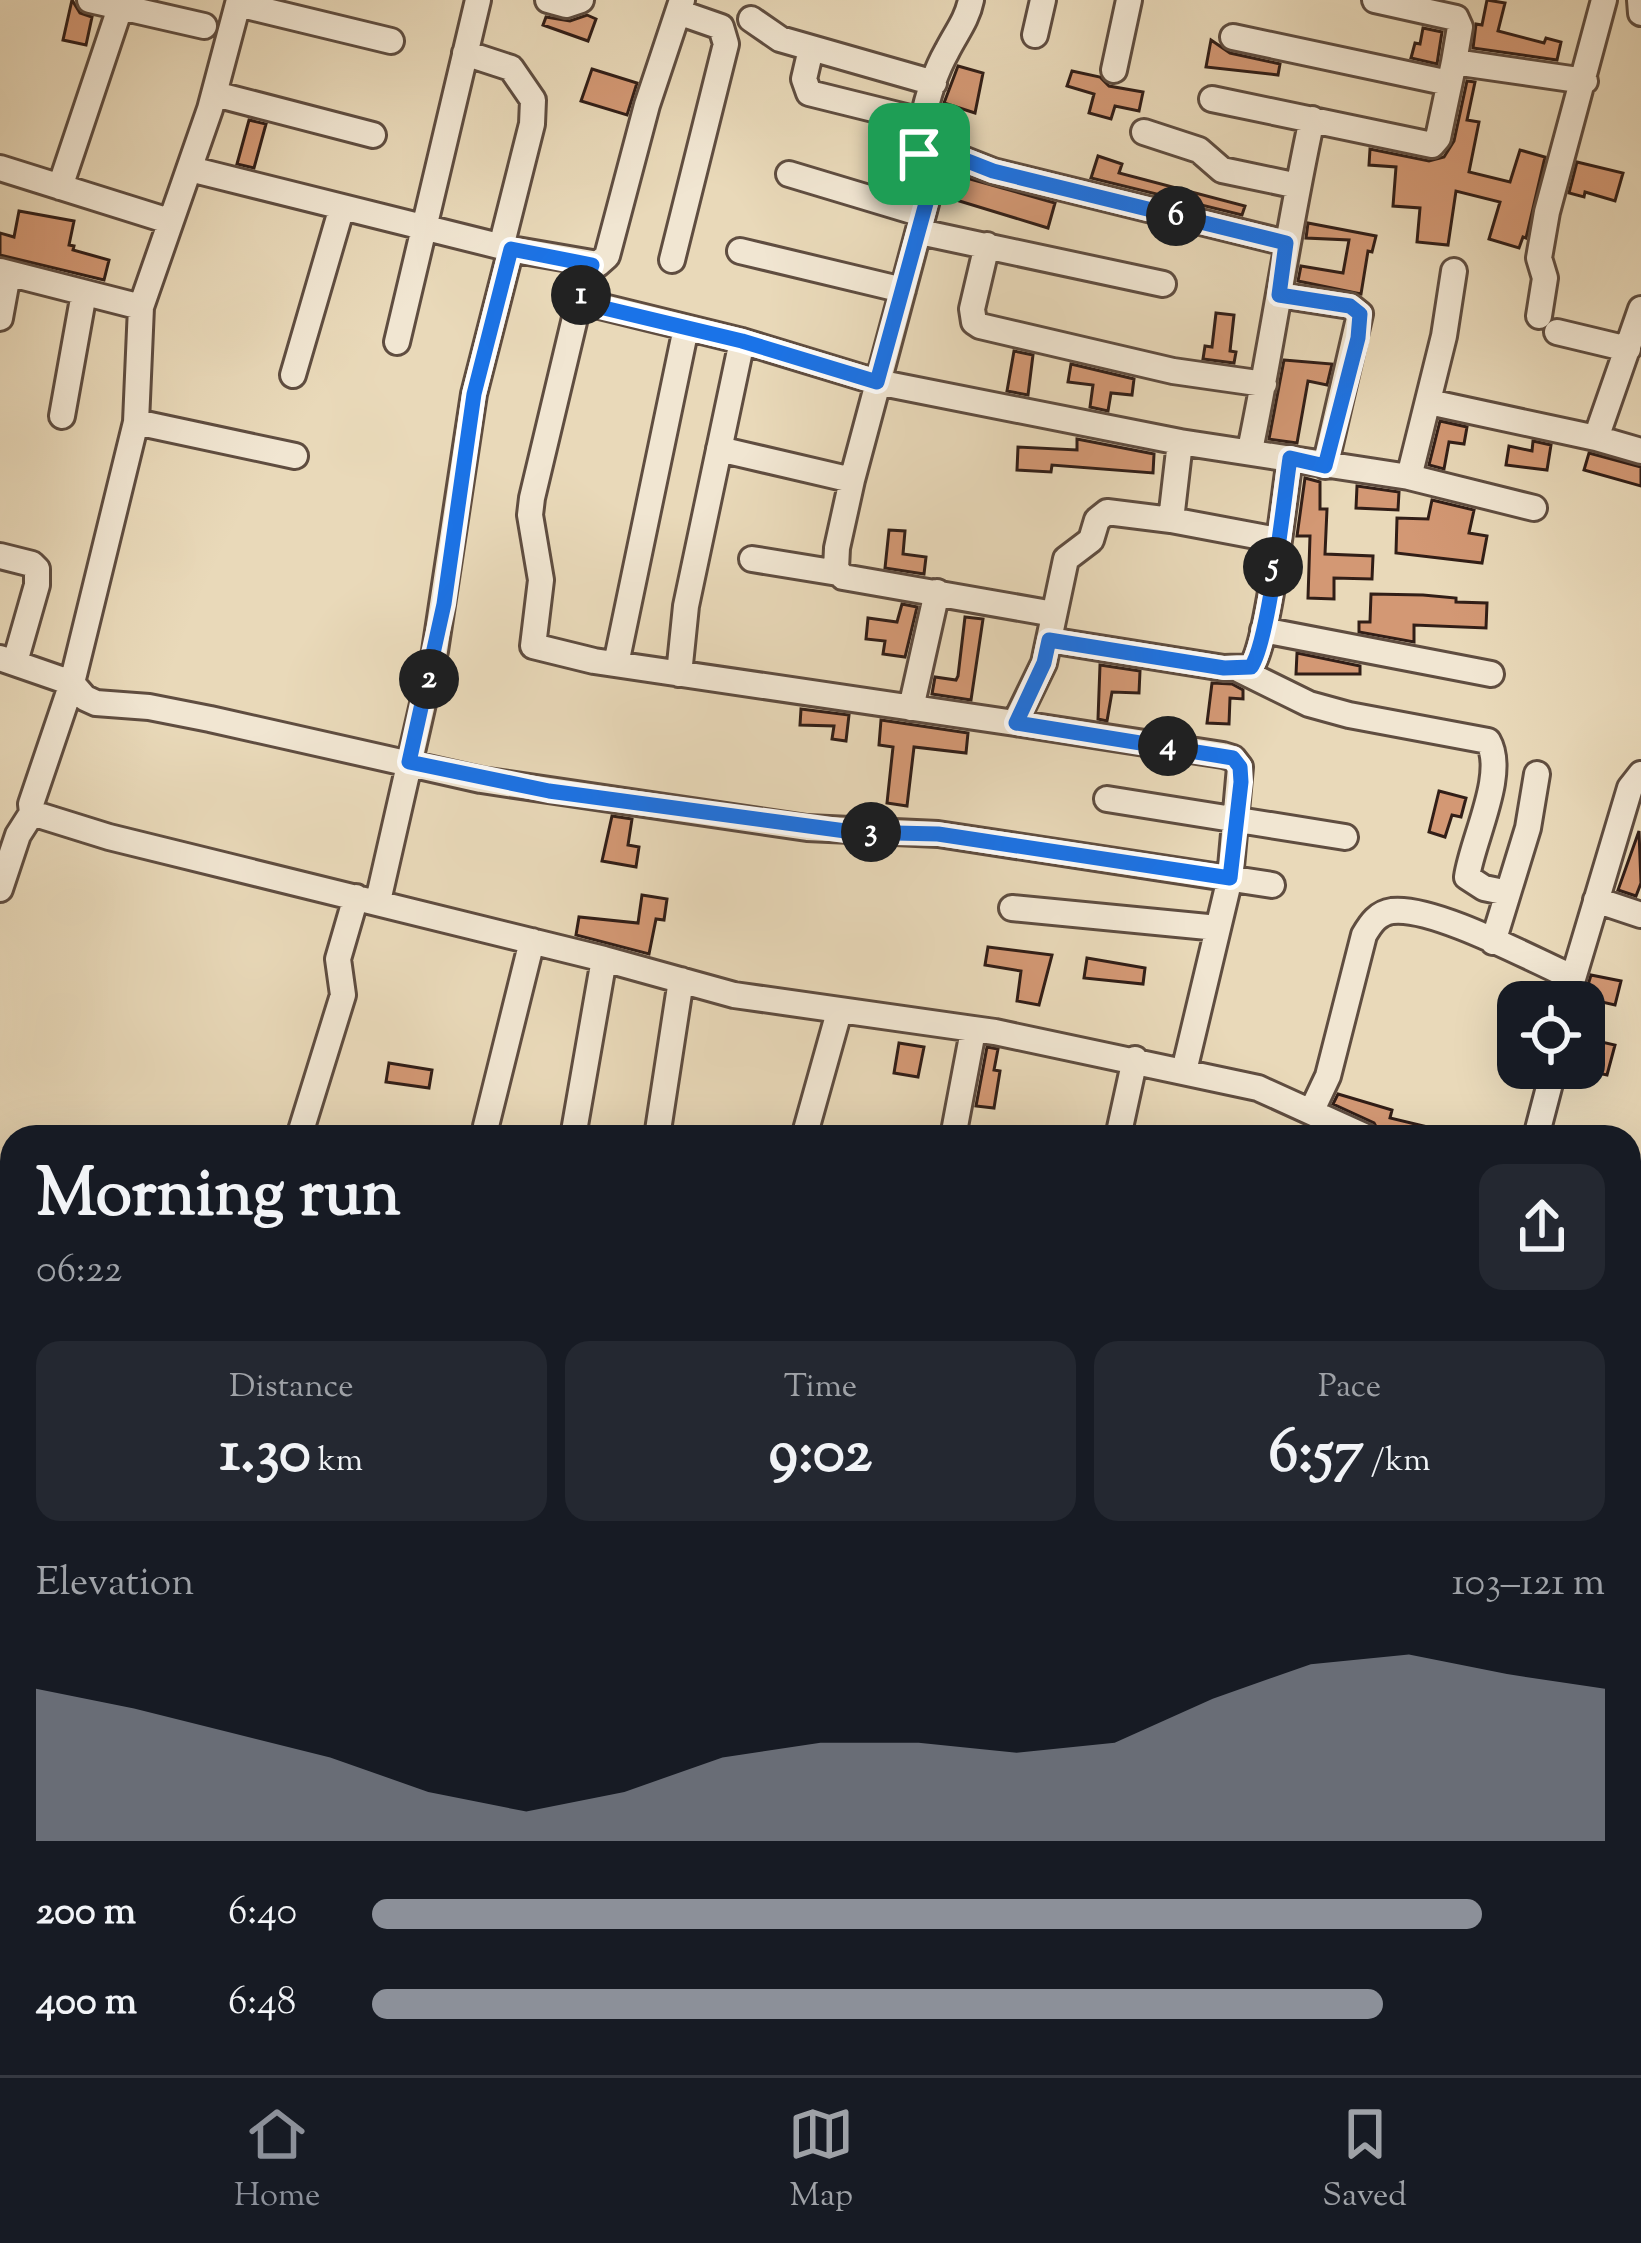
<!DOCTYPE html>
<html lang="en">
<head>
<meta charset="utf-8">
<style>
	body { margin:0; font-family:"Sorts Mill Goudy",serif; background:#242831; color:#f1f3f6; height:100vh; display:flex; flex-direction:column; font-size:45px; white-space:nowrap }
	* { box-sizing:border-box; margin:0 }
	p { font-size:39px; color:#9ea1a6 }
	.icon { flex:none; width:66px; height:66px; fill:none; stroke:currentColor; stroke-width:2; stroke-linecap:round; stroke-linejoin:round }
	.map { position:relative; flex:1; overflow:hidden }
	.details { position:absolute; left:0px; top:1125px; width:1641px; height:951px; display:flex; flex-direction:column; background:#171b24; border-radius:36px 36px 0 0; box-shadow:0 12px 48px #0002 }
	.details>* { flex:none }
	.fabs { position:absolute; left:1497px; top:981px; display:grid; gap:24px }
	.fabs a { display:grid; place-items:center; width:108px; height:108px; border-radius:24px; background:#171b24; box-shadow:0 12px 48px #0002; font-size:60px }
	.pin { position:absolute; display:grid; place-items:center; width:102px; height:102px; color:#fff; margin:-51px; border-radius:24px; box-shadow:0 6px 18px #0006 }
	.km { position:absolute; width:60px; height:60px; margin:-30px; border-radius:50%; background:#222; color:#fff; font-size:33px; line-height:60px; text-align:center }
	.round { display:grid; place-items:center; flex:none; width:126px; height:126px; border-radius:24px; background:#242831 }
	.headline { display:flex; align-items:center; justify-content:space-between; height:204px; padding:0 36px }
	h1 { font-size:66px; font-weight:800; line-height:90px }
	.stats { display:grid; grid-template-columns:repeat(3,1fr); gap:18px; height:204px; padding:12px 36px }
	.stats div { display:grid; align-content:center; border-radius:24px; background:#242831; text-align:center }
	.stats b { font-size:60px; font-weight:800 }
	.stats small { font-size:33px; font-weight:400 }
	.stats p { font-size:33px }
	.chart { height:336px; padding:24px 36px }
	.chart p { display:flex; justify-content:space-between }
	.chart svg { width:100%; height:216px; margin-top:12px; fill:#8c9099; opacity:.7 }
	ul { padding:0 36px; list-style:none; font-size:39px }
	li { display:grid; grid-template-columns:192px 144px 1fr; align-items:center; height:90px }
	li i { height:30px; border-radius:15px; background:#8c9099 }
	.tabs { display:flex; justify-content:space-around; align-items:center; height:168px; border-top:3px solid #363941; background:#171b24; font-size:33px; color:#9ea1a6 }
	.tabs a { display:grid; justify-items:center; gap:6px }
	.tabs .current { color:#8c9099 }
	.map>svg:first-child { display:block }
	.building { fill:#d39874; stroke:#311e17; stroke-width:3 }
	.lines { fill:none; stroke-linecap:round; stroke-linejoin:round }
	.minor-casing { stroke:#5f4d40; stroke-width:30 }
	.minor { stroke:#f1e6d2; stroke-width:24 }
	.route-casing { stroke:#fff; stroke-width:24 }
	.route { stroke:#1a73e8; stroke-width:15 }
</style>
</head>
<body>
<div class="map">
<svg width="1641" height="2075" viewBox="0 0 1641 2075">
	<rect width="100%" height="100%" fill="#e9d9b9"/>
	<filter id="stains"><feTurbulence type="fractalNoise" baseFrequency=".00167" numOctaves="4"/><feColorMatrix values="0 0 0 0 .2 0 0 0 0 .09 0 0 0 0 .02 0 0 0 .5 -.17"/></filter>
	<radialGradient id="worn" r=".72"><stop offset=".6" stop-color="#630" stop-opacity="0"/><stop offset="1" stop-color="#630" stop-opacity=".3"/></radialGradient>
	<path class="building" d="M 72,0 L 80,13 L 92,17 L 86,45 L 63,40 Z
		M 1487,0 L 1505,3 L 1498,31 L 1544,43 L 1546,38 L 1561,42 L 1557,60 L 1473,48 L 1476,24 L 1482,25 Z
		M 587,15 L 596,19 L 588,41 L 543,25 L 546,17 L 570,21 Z
		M 1423,28 L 1442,32 L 1437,64 L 1411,58 L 1415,43 L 1420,44 Z
		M 1211,40 L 1230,53 L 1280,64 L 1278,75 L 1206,67 Z
		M 958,66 L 983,73 L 975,113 L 944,103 Z
		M 592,69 L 637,83 L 627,115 L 581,101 Z
		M 1072,71 L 1100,77 L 1109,86 L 1143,92 L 1139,111 L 1115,106 L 1111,119 L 1089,113 L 1094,94 L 1067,86 Z
		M 1467,81 L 1475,82 L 1467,120 L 1479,122 L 1469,172 L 1510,182 L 1520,150 L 1545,157 L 1526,238 L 1523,237 L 1519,248 L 1489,239 L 1500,202 L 1456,191 L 1448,245 L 1417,242 L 1420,208 L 1393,206 L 1396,167 L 1369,165 L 1370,149 L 1429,161 L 1444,157 L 1454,141 Z
		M 249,120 L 266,124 L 254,168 L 237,164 Z
		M 1098,156 L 1122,164 L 1119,173 L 1245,206 L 1242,215 L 1091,178 Z
		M 1577,162 L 1623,173 L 1615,201 L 1585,192 L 1584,197 L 1569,193 Z
		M 963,177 L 1055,203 L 1048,228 L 956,200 Z
		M 19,211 L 74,221 L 69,245 L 74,246 L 73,250 L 109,260 L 104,280 L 0,255 L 0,233 L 14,237 Z
		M 1308,223 L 1376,236 L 1372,252 L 1368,251 L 1361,294 L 1298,281 L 1301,266 L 1343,273 L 1349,240 L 1306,238 Z
		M 1216,313 L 1234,315 L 1230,351 L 1236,352 L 1234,363 L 1203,359 L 1205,346 L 1212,347 Z
		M 1014,351 L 1033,355 L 1028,395 L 1007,391 Z
		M 1284,360 L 1332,364 L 1327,385 L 1308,381 L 1297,443 L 1269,439 Z
		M 1071,364 L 1134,379 L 1132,395 L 1111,393 L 1108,411 L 1090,407 L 1093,385 L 1068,382 Z
		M 1440,421 L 1467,427 L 1464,444 L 1449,442 L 1444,469 L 1429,465 Z
		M 1077,439 L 1154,454 L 1153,473 L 1052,465 L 1051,472 L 1017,470 L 1018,447 L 1077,450 Z
		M 1533,441 L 1551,445 L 1547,470 L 1506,465 L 1509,446 L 1532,451 Z
		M 1589,453 L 1641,467 L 1641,486 L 1584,470 Z
		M 1305,478 L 1320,482 L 1320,509 L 1327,509 L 1325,554 L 1373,556 L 1372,579 L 1334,578 L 1334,599 L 1308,598 L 1310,536 L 1297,536 Z
		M 1357,486 L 1399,492 L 1398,510 L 1356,508 Z
		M 1432,500 L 1474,510 L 1469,533 L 1487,536 L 1482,563 L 1396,553 L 1397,518 L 1428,519 Z
		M 889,530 L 905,531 L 903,554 L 926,557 L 924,574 L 885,568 Z
		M 1371,594 L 1423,595 L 1456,598 L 1456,602 L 1487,603 L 1486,628 L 1414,625 L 1414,642 L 1359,632 L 1359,622 L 1370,622 Z
		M 902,604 L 917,607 L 905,657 L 883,654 L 885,641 L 866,639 L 868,618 L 897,622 Z
		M 965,617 L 983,619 L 971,700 L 932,694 L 935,677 L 956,680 L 958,676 Z
		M 1297,653 L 1360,666 L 1360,674 L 1296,674 Z
		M 1100,665 L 1140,671 L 1139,693 L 1112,692 L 1107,721 L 1098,719 Z
		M 1212,683 L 1232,684 L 1243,690 L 1243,699 L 1230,698 L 1229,724 L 1207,723 Z
		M 801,709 L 849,715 L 846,741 L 832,739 L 834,726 L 800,725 Z
		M 881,720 L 968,733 L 966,753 L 914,747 L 907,806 L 887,803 L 893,747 L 879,745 Z
		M 1439,791 L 1466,798 L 1461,817 L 1452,815 L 1445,837 L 1429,832 Z
		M 612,816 L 632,819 L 628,845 L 639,847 L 636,867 L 602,861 Z
		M 1639,831 L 1641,883 L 1636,896 L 1618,890 Z
		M 642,895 L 667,899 L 664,920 L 656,919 L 649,954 L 576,935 L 579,917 L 638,923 Z
		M 988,947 L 1052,955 L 1039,1005 L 1017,1001 L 1021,971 L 985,965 Z
		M 1087,958 L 1145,968 L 1143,984 L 1084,978 Z
		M 1591,975 L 1621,981 L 1615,1005 L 1584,998 Z
		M 1584,1038 L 1615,1045 L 1607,1075 L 1584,1070 Z
		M 899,1043 L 924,1047 L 918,1077 L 894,1073 Z
		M 987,1047 L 998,1049 L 994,1070 L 1000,1071 L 994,1108 L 976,1106 Z
		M 389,1063 L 432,1070 L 429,1088 L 386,1082 Z
		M 1338,1094 L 1392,1110 L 1390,1118 L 1444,1131 L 1443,1137 L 1382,1137 L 1374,1123 L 1333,1104 Z"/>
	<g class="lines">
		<defs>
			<path id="minor" d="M 90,0 L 204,26
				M 548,0 L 566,5 L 581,0
				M 971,0 C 967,20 956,33 947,51 C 935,72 927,99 922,123 C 915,151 929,170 928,196 L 852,480 L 837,548 L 836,569 L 843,577 L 1054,614
				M 1375,0 L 1456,18 L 1460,27 L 1454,62
				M 1640,0 L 1641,13
				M 238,4 L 391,41
				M 751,19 L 780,39 L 934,83
				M 1035,35 L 1043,0
				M 1233,37 L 1449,83
				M 811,49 L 804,79 L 809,93 L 922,121
				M 465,53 L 511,68 L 533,100 L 532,124 L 501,247
				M 1114,70 L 1129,0
				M 215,94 L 373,135
				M 1212,99 L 1432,145 L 1438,138 L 1454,62 L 1585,81
				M 1144,132 L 1199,150 L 1222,170 L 1298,186
				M 919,142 L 993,171 L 1286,243
				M 0,168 L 169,221
				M 190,169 L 511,249 L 598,264 L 607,256 L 647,105 L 682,0
				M 789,174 L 922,214
				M 60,187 L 120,8
				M 920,232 L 1163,284
				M 987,245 L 972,309 L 974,322 L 980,326 L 1173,371 L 1264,384
				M 740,251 L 903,290
				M 672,260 L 726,44 L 721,27 L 678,12
				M 592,265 L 579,301 L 532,498 L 530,515 L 541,580 L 533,646 L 594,661 L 1015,723
				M 0,271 L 141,307 L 210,109 L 239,0
				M 1279,295 L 1350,306 L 1360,314 L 1325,466
				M 579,301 L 742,341 L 877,382 L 1180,442 L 1171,520 L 1107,512 L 1097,520 L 1091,540 L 1066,559 L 1044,663 L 1015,723 L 1223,755 L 1233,758 L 1240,767 L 1230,878 L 1184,1071
				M 141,307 L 136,422 L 72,683 L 31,804 L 32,813 L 109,837 L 604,959 L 734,995 L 995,1032 L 1258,1088 L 1366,1137
				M 1539,316 L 1545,278 L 1539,258 L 1547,212 L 1604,0
				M 0,318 L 8,274
				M 1557,332 L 1628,349
				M 397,342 L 478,0
				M 293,375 L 342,207
				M 1429,402 L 1596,438 L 1641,309
				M 62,416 L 84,293
				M 136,422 L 295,456
				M 1596,438 L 1641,451
				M 1180,442 L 1409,477 L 1444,336 L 1454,271
				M 719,449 L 852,480
				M 1250,450 C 1273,340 1288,229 1312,119
				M 1409,477 L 1534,508
				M 1171,520 L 1277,540
				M 0,556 L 32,564 L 37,569 L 37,585 L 15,662
				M 752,559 L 838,573
				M 1263,630 L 1491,674
				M 1049,640 L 1224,668 L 1251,667 C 1269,642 1284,498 1290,458
				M 0,658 L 72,683 L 85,698 L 96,703 L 149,707 L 210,719 L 481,780 L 807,828 L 938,834 L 1272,885
				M 616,664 L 686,328
				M 1240,670 L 1309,704 L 1349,715 L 1488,741 C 1507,774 1472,840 1467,877 L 1484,888 L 1508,893
				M 679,674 L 686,606 L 742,341
				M 911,708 L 937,592
				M 1107,799 L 1345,837
				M 0,889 L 18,835 L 32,813
				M 1596,900 L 1641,915
				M 378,901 L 435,651 L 474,394 L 511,249
				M 1012,908 L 1218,928
				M 1493,942 L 1528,828 L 1537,774
				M 1566,1002 L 1630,788 L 1641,774
				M 1312,1110 L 1328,1076 L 1364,935 C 1371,923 1378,913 1392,911 C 1434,906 1531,959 1572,977
				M 486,1126 L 532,941
				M 299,1137 L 343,995 L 338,959 L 356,897
				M 573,1137 L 604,959
				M 657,1137 L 681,980
				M 804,1137 L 839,1012
				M 953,1137 L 973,1031
				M 1118,1137 L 1135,1059
				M 1536,1137 L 1554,1068
				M 1629,1224 L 1641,1227
				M 1629,1281 L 1641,1249
				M 1629,1395 L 1641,1401
				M 1629,1771 L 1641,1773
				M 1629,1980 L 1641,1943
				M 1629,2038 L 1641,2042
				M 1056,2075 L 1060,2064
				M 1149,2075 L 1153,2064
				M 1331,2075 L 1332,2064
				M 1518,2075 L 1522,2064
				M 1599,2075 L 1603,2064"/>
		</defs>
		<use href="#minor" class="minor-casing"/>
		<use href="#minor" class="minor"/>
	</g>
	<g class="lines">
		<defs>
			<path id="route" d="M 919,142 L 993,171 L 1286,243 L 1279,295 L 1350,306 L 1360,314 L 1358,338 L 1325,466 L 1290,458 C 1284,498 1269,642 1251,667 L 1224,668 L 1049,640 L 1044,663 L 1016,723 L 1233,758 L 1240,767 L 1241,782 L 1230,878 L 938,834 L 853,832 L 549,791 L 409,762 L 444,604 L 474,394 L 511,249 L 592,265 L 579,302 L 742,341 L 877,382 L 928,196 C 929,176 919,162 919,142 Z"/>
		</defs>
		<use href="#route" class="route-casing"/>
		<use href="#route" class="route"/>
	</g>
	<rect width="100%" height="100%" filter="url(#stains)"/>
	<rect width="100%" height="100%" fill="url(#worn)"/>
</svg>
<div class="fabs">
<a><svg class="icon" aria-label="locate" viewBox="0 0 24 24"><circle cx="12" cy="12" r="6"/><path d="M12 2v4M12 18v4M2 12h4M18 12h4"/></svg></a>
</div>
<div class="pin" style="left:919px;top:154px;background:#1e9e55"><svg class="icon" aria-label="arrive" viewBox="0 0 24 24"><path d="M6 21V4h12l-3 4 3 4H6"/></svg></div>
<b class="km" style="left:581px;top:295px">1</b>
<b class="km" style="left:429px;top:679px">2</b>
<b class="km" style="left:871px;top:832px">3</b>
<b class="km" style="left:1168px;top:746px">4</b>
<b class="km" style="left:1273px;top:567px">5</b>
<b class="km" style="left:1176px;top:216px">6</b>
<section class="details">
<div class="headline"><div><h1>Morning run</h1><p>06:22</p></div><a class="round"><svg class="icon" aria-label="share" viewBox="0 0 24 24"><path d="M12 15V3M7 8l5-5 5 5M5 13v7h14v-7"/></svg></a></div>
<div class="stats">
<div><p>Distance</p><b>1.30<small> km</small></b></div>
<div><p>Time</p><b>9:02</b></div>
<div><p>Pace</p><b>6:57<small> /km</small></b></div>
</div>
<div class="chart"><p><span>Elevation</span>103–121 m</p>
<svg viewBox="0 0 160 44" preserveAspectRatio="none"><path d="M0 44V13L10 17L20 22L30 27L40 34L50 38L60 34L70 27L80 24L90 24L100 26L110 24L120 15L130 8L140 6L150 10L160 13V44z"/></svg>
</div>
<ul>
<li><b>200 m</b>6:40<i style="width:90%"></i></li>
<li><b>400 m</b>6:48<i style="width:82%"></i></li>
</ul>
</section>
</div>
<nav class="tabs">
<a class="current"><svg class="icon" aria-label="home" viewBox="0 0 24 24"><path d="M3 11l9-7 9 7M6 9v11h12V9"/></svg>Home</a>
<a><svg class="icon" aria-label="map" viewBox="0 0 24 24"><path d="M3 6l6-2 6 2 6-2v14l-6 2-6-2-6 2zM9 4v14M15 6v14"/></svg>Map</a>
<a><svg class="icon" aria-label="saved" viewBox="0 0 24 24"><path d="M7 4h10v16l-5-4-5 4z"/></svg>Saved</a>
</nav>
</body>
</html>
